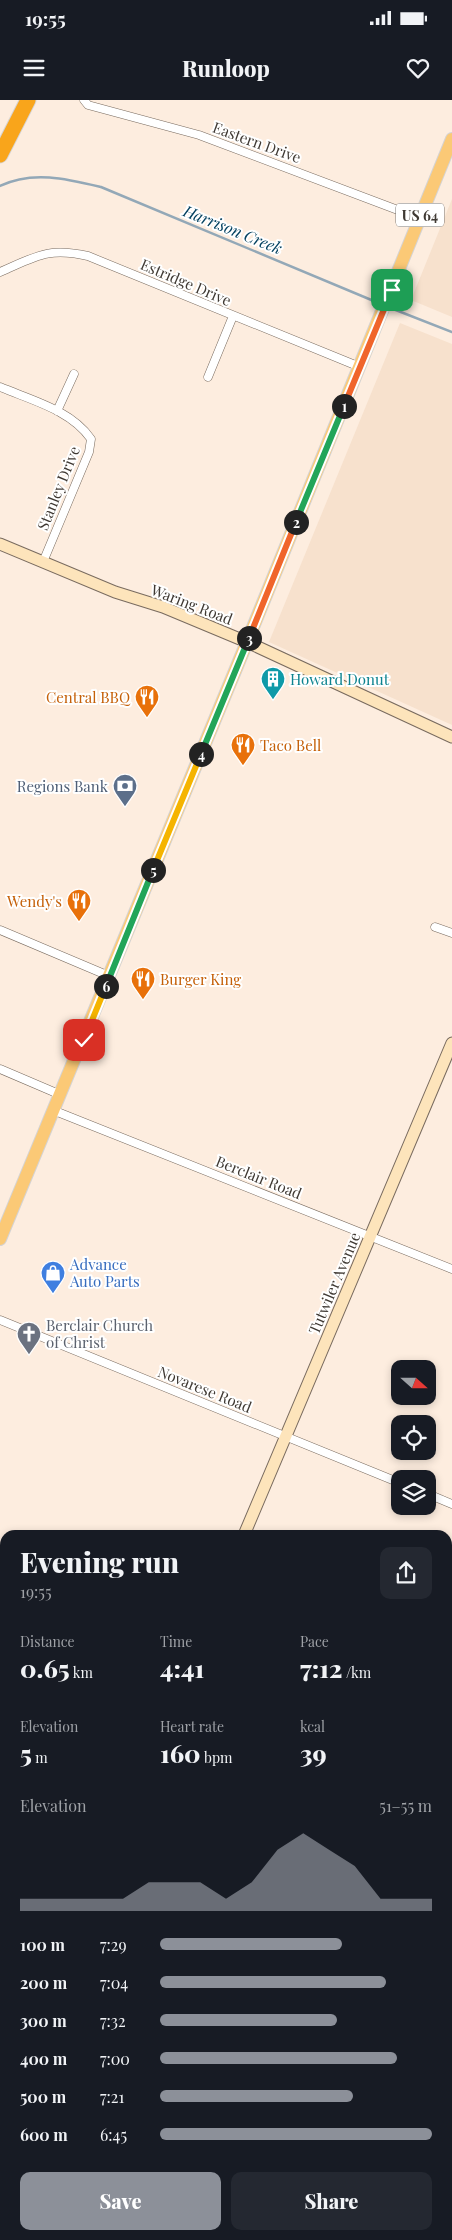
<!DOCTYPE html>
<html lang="en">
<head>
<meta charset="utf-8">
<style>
	body { margin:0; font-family:"Playfair Display",serif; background:#242831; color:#f1f3f6; height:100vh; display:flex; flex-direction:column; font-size:19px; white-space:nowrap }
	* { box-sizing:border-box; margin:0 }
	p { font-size:16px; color:#9ea1a6 }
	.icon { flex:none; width:28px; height:28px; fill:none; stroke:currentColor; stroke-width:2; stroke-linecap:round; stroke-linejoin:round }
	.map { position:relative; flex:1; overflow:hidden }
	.panel { position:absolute; left:0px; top:1430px; width:452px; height:710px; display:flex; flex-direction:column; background:#171b24; border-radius:15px 15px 0 0; box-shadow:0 2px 8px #0003 }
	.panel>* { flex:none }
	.needle { width:32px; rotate:111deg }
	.tools { position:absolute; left:391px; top:1260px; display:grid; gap:10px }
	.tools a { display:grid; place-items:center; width:45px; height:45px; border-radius:10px; background:#171b24; box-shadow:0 2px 8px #0003; font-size:25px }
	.pin { position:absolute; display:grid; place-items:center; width:42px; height:42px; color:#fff; margin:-21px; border-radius:10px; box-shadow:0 2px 8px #0006 }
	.km { position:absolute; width:25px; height:25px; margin:-12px; border-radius:50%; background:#222; color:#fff; font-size:14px; line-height:25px; text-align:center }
	.round { display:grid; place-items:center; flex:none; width:52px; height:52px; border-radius:10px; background:#242831 }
	.overview { display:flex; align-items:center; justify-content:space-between; height:85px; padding:0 20px }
	h1 { font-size:28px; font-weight:800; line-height:38px }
	.metrics { display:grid; grid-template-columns:repeat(3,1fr); gap:8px; height:85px; padding:5px 20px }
	.metrics div { display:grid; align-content:center }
	.metrics b { font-size:25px; font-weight:800 }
	.metrics small { font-size:14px; font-weight:400 }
	.metrics p { font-size:14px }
	.chart { height:140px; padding:10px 20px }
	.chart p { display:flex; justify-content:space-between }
	.chart svg { width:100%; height:90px; margin-top:5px; fill:#8c9099; opacity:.7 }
	.primary-button { display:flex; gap:10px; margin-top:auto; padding:10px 20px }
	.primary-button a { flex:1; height:58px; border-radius:10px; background:#8c9099; color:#fff; font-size:20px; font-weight:800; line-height:58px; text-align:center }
	.primary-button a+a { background:#242831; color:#f1f3f6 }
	ul { padding:0 20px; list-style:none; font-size:16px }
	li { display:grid; grid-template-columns:80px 60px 1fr; align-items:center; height:38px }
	li i { height:12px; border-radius:6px; background:#8c9099 }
	.status { display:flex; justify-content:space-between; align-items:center; height:35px; padding:0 25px; background:#171b24; direction:ltr }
	.status svg { height:14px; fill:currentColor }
	header { display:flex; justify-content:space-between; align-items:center; height:65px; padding:0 20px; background:#171b24; font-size:22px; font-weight:800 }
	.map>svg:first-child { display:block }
	.built { fill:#f7e1cd }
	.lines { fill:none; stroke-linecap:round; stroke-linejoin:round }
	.stream { stroke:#93a8b7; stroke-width:2.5 }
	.street-casing { stroke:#796b5f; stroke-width:9 }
	.secondary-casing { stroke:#796b5f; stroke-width:13 }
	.primary-casing { stroke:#d5d3d2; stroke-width:14 }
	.highway-casing { stroke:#d5d3d2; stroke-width:17 }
	.street { stroke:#fff; stroke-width:8 }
	.secondary { stroke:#fde4bb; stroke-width:11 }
	.primary { stroke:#fbc976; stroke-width:12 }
	.highway { stroke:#f9a51b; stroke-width:15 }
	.split-1-casing { stroke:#fff; stroke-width:10 }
	.split-2-casing { stroke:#fff; stroke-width:10 }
	.split-3-casing { stroke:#fff; stroke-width:10 }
	.split-4-casing { stroke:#fff; stroke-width:10 }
	.split-5-casing { stroke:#fff; stroke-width:10 }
	.split-6-casing { stroke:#fff; stroke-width:10 }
	.split-7-casing { stroke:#fff; stroke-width:10 }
	.split-1 { stroke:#f0652b; stroke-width:6 }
	.split-2 { stroke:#22a559; stroke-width:6 }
	.split-3 { stroke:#f0652b; stroke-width:6 }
	.split-4 { stroke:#22a559; stroke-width:6 }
	.split-5 { stroke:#f5b400; stroke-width:6 }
	.split-6 { stroke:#22a559; stroke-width:6 }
	.split-7 { stroke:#f5b400; stroke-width:6 }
	.labels { text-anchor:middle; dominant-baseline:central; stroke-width:4; stroke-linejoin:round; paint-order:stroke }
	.shield { fill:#fff; stroke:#797470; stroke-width:1 }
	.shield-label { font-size:14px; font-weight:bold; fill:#3f3933 }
	.street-label { font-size:15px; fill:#3f3933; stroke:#fff }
	.culture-label { font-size:15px; fill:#0d838f; stroke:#fff; text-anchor:start }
	.food-label { font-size:15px; fill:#c56008; stroke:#fff; text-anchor:end }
	.service-label { font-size:15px; fill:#4e5e75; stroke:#fff; text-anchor:end }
	.shop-label { font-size:15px; fill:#366cbe; stroke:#fff; text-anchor:start }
	.worship-label { font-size:15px; fill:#5b616d; stroke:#fff; text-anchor:start }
	.water-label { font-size:16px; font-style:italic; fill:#034160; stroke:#fff }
</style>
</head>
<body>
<div class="status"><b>19:55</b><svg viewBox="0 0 49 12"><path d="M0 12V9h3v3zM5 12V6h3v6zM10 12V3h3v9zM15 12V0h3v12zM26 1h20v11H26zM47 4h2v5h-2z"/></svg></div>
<header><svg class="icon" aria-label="menu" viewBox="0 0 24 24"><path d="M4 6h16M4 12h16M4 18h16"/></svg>Runloop<svg class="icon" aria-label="heart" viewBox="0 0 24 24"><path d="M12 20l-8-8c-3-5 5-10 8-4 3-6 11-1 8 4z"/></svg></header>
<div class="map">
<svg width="452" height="2140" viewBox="0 0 452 2140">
	<rect width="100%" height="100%" fill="#fdeddf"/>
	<path class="built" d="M 452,99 L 452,217 L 411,200 Z
		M 400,223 L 452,244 L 452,625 L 269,542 Z
		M 448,1645 L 452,1647 L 452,1829 L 448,1827 Z"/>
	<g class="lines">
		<path class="stream" d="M 0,86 C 32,70 68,79 101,87 L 381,204
			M 388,207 L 452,232"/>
		<defs>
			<path id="street" d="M 84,0 L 88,5 L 199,35 L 419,118
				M 0,172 C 37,156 48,147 88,156 L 360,267
				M 208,277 L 233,216
				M 0,287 C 31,300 71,310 91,339 L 89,352 L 43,462
				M 57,311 L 74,274
				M 435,827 L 452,833
				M 0,830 L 109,876
				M 0,969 L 61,995
				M 55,1011 L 452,1169
				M 0,1220 L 400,1383
				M 428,1394 L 452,1404
				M 0,1826 L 5,1813
				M 448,2071 L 452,2060
				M 50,2140 L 52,2135
				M 227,2140 L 229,2135
				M 419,2140 L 421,2135"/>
			<path id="secondary" d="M 0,444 L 115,492 L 163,507 L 247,542 L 452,637
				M 244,1435 L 452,943
				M 0,1454 L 5,1456
				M 448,1636 L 452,1637"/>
			<path id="primary" d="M 0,1139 L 247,542 L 452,39
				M 0,1664 L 5,1666
				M 448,1846 L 452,1847"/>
			<path id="highway" d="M 0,55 L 28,0"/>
		</defs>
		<use href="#street" class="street-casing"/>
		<use href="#secondary" class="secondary-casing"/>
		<use href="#primary" class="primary-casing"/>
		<use href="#highway" class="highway-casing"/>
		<use href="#street" class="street"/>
		<use href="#secondary" class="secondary"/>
		<use href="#primary" class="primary"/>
		<use href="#highway" class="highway"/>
	</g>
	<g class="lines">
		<defs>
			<path id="split-1" d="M 344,306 L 392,190"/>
			<path id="split-2" d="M 296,422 L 344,306"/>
			<path id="split-3" d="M 249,538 L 296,422"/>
			<path id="split-4" d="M 201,654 L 249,538"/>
			<path id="split-5" d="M 153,770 L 201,654"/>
			<path id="split-6" d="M 106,886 L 153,770"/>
			<path id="split-7" d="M 84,940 L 106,886"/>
		</defs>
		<use href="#split-1" class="split-1-casing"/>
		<use href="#split-2" class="split-2-casing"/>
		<use href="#split-3" class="split-3-casing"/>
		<use href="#split-4" class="split-4-casing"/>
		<use href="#split-5" class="split-5-casing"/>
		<use href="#split-6" class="split-6-casing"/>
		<use href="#split-7" class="split-7-casing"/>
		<use href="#split-1" class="split-1"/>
		<use href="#split-2" class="split-2"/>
		<use href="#split-3" class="split-3"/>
		<use href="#split-4" class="split-4"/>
		<use href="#split-5" class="split-5"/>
		<use href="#split-6" class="split-6"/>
		<use href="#split-7" class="split-7"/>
	</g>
	<defs>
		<symbol id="building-pin" viewBox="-11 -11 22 30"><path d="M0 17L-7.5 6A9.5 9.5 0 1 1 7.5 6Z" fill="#0f9aa8" stroke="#fff"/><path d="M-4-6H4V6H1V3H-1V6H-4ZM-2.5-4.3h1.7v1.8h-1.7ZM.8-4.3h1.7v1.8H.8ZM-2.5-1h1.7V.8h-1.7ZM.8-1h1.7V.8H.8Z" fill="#fff"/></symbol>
		<symbol id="restaurant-pin" viewBox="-11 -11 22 30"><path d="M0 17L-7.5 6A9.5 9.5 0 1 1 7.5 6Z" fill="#e8710a" stroke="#fff"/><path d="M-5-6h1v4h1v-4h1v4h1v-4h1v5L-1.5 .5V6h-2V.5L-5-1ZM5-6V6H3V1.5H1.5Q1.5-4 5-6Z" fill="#fff"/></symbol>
		<symbol id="bank-pin" viewBox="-11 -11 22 30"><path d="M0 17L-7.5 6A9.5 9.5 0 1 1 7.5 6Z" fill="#5c6f8a" stroke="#fff"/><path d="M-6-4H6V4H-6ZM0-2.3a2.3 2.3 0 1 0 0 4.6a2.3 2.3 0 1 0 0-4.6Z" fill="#fff"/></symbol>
		<symbol id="shop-pin" viewBox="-11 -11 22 30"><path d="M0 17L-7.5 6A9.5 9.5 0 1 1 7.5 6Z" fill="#3f7fe0" stroke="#fff"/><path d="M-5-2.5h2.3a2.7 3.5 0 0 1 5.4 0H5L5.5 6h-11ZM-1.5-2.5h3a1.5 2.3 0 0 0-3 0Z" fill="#fff"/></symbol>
		<symbol id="church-pin" viewBox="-11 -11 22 30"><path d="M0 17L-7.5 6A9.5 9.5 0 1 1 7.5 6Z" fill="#6b7280" stroke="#fff"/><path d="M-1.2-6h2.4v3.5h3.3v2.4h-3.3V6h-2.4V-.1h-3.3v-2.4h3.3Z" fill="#fff"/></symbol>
	</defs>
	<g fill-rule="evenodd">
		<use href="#building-pin" x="259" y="565" width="28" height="38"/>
		<use href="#restaurant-pin" x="133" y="583" width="28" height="38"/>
		<use href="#restaurant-pin" x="229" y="631" width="28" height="38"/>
		<use href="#bank-pin" x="111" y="672" width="28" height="38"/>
		<use href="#restaurant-pin" x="65" y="787" width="28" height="38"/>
		<use href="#restaurant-pin" x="129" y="865" width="28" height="38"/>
		<use href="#shop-pin" x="39" y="1159" width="28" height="38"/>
		<use href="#church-pin" x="15" y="1220" width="28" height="38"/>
	</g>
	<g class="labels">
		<rect class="shield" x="396" y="103.5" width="48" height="23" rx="4"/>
		<g class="shield-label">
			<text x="420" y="115">US 64</text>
		</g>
		<g class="street-label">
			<text transform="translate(257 42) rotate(20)">Eastern Drive</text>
			<text transform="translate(186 182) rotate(23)">Estridge Drive</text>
			<text transform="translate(58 388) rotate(-68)">Stanley Drive</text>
			<text transform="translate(192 504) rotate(21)">Waring Road</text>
			<text transform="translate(259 1077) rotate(22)">Berclair Road</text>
			<text transform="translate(334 1183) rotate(-67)">Tutwiler Avenue</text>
			<text transform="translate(205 1289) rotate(22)">Novarese Road</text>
		</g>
		<g class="culture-label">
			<text x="290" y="579">Howard Donut</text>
		</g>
		<g class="food-label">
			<text x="130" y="597">Central BBQ</text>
			<text x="260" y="645" text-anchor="start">Taco Bell</text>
			<text x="62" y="801">Wendy's</text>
			<text x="160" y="879" text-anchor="start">Burger King</text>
		</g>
		<g class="service-label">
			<text x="108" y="686">Regions Bank</text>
		</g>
		<g class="shop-label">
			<text x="70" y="1164">Advance<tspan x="70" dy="17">Auto Parts</tspan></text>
		</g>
		<g class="worship-label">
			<text x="46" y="1225">Berclair Church<tspan x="46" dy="17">of Christ</tspan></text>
		</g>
		<g class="water-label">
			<text transform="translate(233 129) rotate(22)">Harrison Creek</text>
		</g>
	</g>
</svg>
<div class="tools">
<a><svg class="needle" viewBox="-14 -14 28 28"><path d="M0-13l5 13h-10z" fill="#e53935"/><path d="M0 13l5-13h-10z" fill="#9ea1a6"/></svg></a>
<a><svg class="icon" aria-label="locate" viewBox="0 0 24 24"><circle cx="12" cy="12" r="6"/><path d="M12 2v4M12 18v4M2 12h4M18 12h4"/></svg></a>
<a><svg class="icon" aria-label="layers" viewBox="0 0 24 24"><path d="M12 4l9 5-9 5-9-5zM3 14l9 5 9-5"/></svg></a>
</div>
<div class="pin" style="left:392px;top:190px;background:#1e9e55"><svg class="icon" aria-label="arrive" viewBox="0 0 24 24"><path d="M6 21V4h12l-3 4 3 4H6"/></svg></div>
<div class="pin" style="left:84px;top:940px;background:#d93025"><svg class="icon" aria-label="check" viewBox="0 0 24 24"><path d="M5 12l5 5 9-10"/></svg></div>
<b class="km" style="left:344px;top:306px">1</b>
<b class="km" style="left:296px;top:422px">2</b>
<b class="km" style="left:249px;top:538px">3</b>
<b class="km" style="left:201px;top:654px">4</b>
<b class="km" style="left:153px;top:770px">5</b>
<b class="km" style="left:106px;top:886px">6</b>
<section class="panel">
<div class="overview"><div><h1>Evening run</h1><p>19:55</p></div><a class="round"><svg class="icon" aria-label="share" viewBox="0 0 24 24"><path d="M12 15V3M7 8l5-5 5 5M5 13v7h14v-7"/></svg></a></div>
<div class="metrics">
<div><p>Distance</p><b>0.65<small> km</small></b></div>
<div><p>Time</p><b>4:41</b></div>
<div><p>Pace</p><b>7:12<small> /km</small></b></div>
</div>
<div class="metrics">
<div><p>Elevation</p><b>5<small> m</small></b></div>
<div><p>Heart rate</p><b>160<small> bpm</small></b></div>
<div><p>kcal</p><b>39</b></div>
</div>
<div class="chart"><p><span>Elevation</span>51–55 m</p>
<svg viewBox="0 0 160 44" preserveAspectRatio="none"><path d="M0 44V38L10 38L20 38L30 38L40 38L50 30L60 30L70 30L80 38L90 30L100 14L110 6L120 14L130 22L140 38L150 38L160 38V44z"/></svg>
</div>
<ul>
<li><b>100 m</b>7:29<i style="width:67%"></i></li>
<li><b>200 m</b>7:04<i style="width:83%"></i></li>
<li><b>300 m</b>7:32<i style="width:65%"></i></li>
<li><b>400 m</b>7:00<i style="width:87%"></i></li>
<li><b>500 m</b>7:21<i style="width:71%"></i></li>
<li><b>600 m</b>6:45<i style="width:100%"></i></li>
</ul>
<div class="primary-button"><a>Save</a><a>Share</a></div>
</section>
</div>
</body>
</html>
